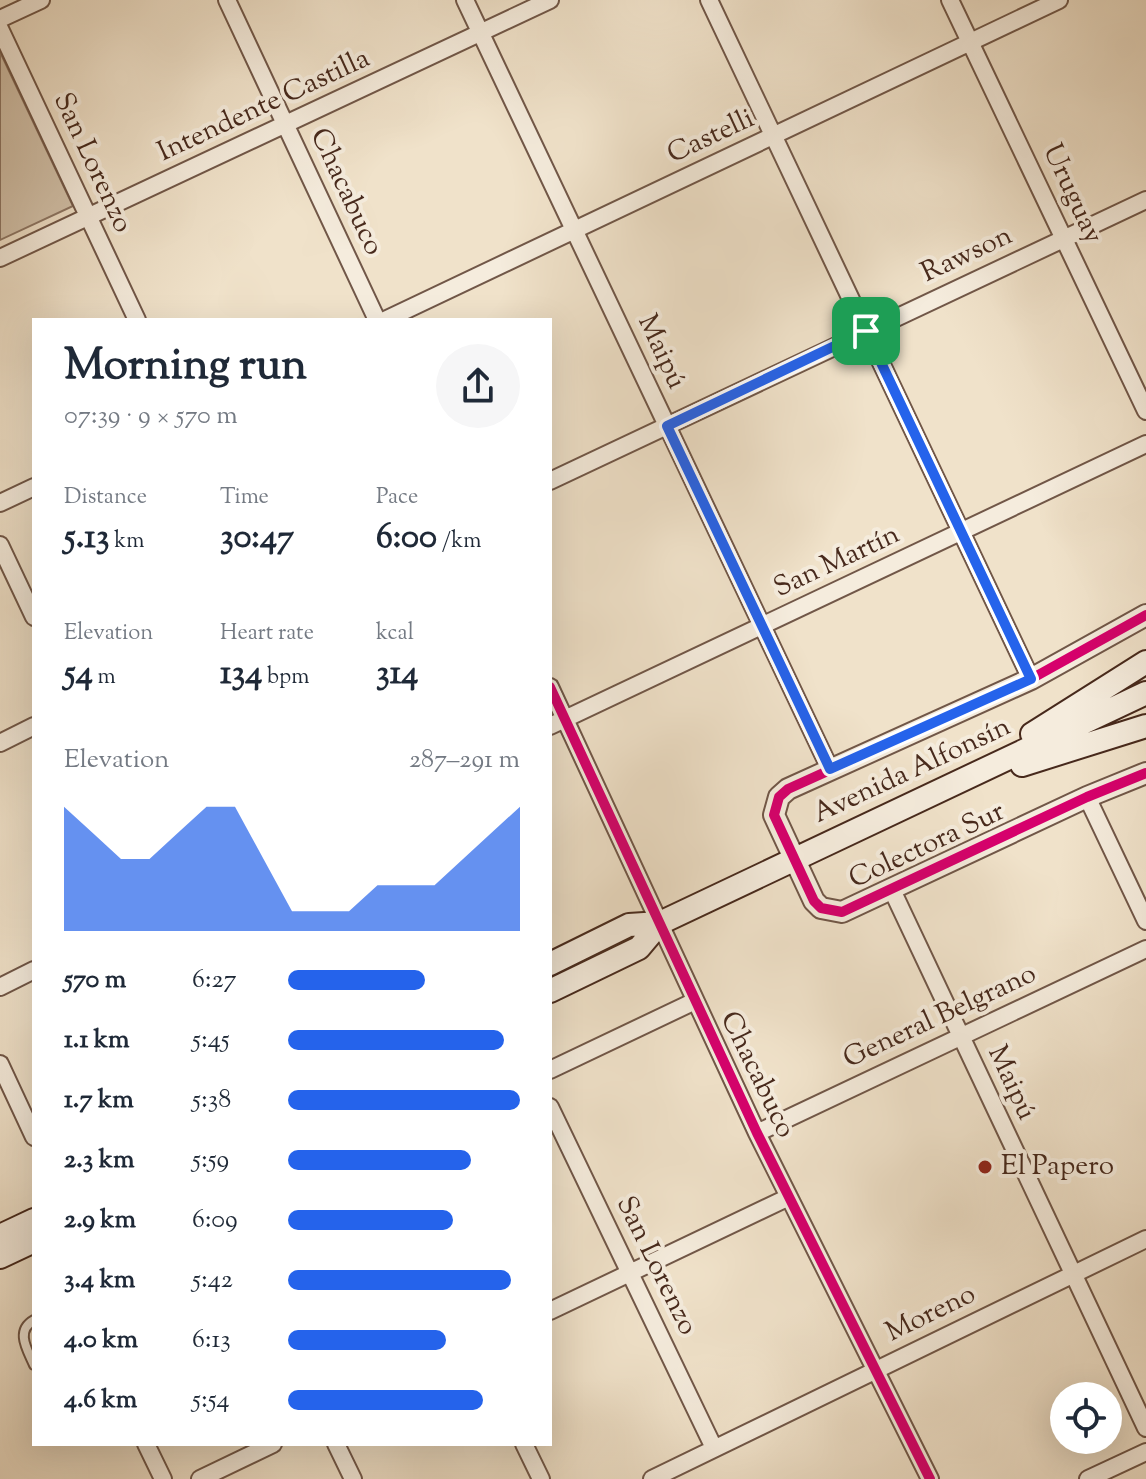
<!DOCTYPE html>
<html lang="en">
<head>
<meta charset="utf-8">
<style>
	body { margin:0; font-family:"Sorts Mill Goudy",serif; background:#f6f6f7; color:#1f2937; height:100vh; display:flex; flex-direction:column; font-size:30px; white-space:nowrap }
	* { box-sizing:border-box; margin:0 }
	p { font-size:26px; color:#747a83 }
	.icon { flex:none; width:44px; height:44px; fill:none; stroke:currentColor; stroke-width:2; stroke-linecap:round; stroke-linejoin:round }
	.map { position:relative; flex:1; overflow:hidden }
	.side { position:absolute; left:32px; top:318px; width:520px; height:1128px; display:flex; flex-direction:column; background:#fff; border-radius:0px; box-shadow:0 8px 32px #0002 }
	.side>* { flex:none }
	.fabs { position:absolute; left:1050px; top:1382px; display:grid; gap:16px }
	.fabs a { display:grid; place-items:center; width:72px; height:72px; border-radius:50%; background:#fff; box-shadow:0 8px 32px #0002; font-size:40px }
	.pin { position:absolute; display:grid; place-items:center; width:68px; height:68px; color:#fff; margin:-34px; border-radius:16px; box-shadow:0 4px 12px #0006 }
	.round { display:grid; place-items:center; flex:none; width:84px; height:84px; border-radius:42px; background:#f6f6f7 }
	.headline { display:flex; align-items:center; justify-content:space-between; height:136px; padding:0 32px }
	h1 { font-size:44px; font-weight:700; line-height:60px }
	.metrics { display:grid; grid-template-columns:repeat(3,1fr); gap:12px; height:136px; padding:8px 32px }
	.metrics div { display:grid; align-content:center }
	.metrics b { font-size:34px; font-weight:700 }
	.metrics small { font-size:22px; font-weight:400 }
	.metrics p { font-size:22px }
	.chart { height:224px; padding:16px 32px }
	.chart p { display:flex; justify-content:space-between }
	.chart svg { width:100%; height:144px; margin-top:8px; fill:#2563eb; opacity:.7 }
	ul { padding:0 32px; list-style:none; font-size:26px }
	li { display:grid; grid-template-columns:128px 96px 1fr; align-items:center; height:60px }
	li i { height:20px; border-radius:10px; background:#2563eb }
	.map>svg:first-child { display:block }
	.green { fill:#d3c3ac; stroke:#8d7664; stroke-width:2 }
	.lines { fill:none; stroke-linecap:round; stroke-linejoin:round }
	.service-casing { stroke:#715748; stroke-width:12 }
	.minor-casing { stroke:#715748; stroke-width:20 }
	.tertiary-casing { stroke:#715748; stroke-width:24 }
	.secondary-casing { stroke:#47291c; stroke-width:26 }
	.service { stroke:#f5ecdd; stroke-width:8 }
	.minor { stroke:#f5ecdd; stroke-width:16 }
	.tertiary { stroke:#f5ecdd; stroke-width:20 }
	.secondary { stroke:#f5ecdd; stroke-width:22 }
	.cycleway-casing { stroke:#f5ecdd; stroke-width:15 }
	.cycleway { stroke:#d6006c; stroke-width:10 }
	.route-casing { stroke:#fff; stroke-width:16 }
	.route { stroke:#2563eb; stroke-width:10 }
	.poi-dot { fill:#8f2418; stroke:#f5ecdd; stroke-width:3 }
	.labels { text-anchor:middle; dominant-baseline:central; stroke-width:8; stroke-linejoin:round; paint-order:stroke }
	.street-label { font-size:28px; fill:#47291c; stroke:#f5ecdd }
	.poi-label { font-size:28px; fill:#47291c; stroke:#f5ecdd; text-anchor:start }
</style>
</head>
<body>
<div class="map">
<svg width="1146" height="1479" viewBox="0 0 1146 1479">
	<rect width="100%" height="100%" fill="#f0e2ca"/>
	<filter id="stains"><feTurbulence type="fractalNoise" baseFrequency=".0025" numOctaves="4"/><feColorMatrix values="0 0 0 0 .2 0 0 0 0 .09 0 0 0 0 .02 0 0 0 .5 -.17"/></filter>
	<radialGradient id="worn" r=".72"><stop offset=".6" stop-color="#630" stop-opacity="0"/><stop offset="1" stop-color="#630" stop-opacity=".3"/></radialGradient>
	<path class="green" d="M 0,52 L 73,206 L 0,240 Z"/>
	<g class="lines">
		<defs>
			<path id="service" d="M 34,1320 C 15,1331 27,1349 34,1365"/>
			<path id="minor" d="M 227,0 L 377,320
				M 465,0 L 830,769
				M 709,0 L 1031,679
				M 950,0 L 1146,411
				M 0,19 L 41,0
				M 0,29 L 137,320
				M 0,258 L 550,0
				M 385,320 L 1059,0
				M 550,481 L 1146,200
				M 0,503 L 34,487
				M 0,545 L 34,617
				M 550,687 L 757,1133 L 930,1479
				M 550,726 L 1146,444
				M 0,743 L 34,726
				M 1087,797 L 1146,921
				M 892,890 L 1146,1428
				M 0,987 L 34,970
				M 0,1064 L 34,1137
				M 550,1070 L 695,1001
				M 550,1107 L 714,1448
				M 757,1133 L 1146,949
				M 550,1311 L 789,1197
				M 146,1444 L 163,1479
				M 336,1444 L 353,1479
				M 524,1444 L 541,1479
				M 200,1479 L 273,1444
				M 652,1479 L 1146,1239
				M 1088,1479 L 1146,1452"/>
			<path id="tertiary" d="M 1146,615 L 1031,679 L 788,789 L 779,797 L 774,815 L 814,901 L 821,908 L 842,912 L 1087,797 L 1146,773"/>
			<path id="secondary" d="M 1032,734 L 1146,662
				M 1022,765 L 1146,726
				M 550,964 L 629,925 L 660,923 L 1146,693
				M 550,991 L 639,948 L 660,923
				M 0,1236 L 34,1220
				M 0,1257 L 34,1241"/>
		</defs>
		<use href="#service" class="service-casing"/>
		<use href="#minor" class="minor-casing"/>
		<use href="#tertiary" class="tertiary-casing"/>
		<use href="#secondary" class="secondary-casing"/>
		<use href="#service" class="service"/>
		<use href="#minor" class="minor"/>
		<use href="#tertiary" class="tertiary"/>
		<use href="#secondary" class="secondary"/>
		<defs>
			<path id="cycleway" d="M 1146,615 L 1031,679 L 788,789 L 779,797 L 774,815 L 814,901 L 821,908 L 842,912 L 1087,797 L 1146,773
				M 550,687 L 757,1133 L 930,1479"/>
		</defs>
		<use href="#cycleway" class="cycleway-casing"/>
		<use href="#cycleway" class="cycleway"/>
	</g>
	<g class="lines">
		<defs>
			<path id="route" d="M 866,331 L 1031,679 L 830,769 L 667,426 Z"/>
		</defs>
		<use href="#route" class="route-casing"/>
		<use href="#route" class="route"/>
	</g>
	<circle class="poi-dot" cx="985" cy="1167" r="8"/>
	<g class="labels">
		<g class="street-label">
			<text transform="translate(264 106) rotate(-25)">Intendente Castilla</text>
			<text transform="translate(711 137) rotate(-25)">Castelli</text>
			<text transform="translate(92 163) rotate(65)">San Lorenzo</text>
			<text transform="translate(346 192) rotate(65)">Chacabuco</text>
			<text transform="translate(1072 194) rotate(65)">Uruguay</text>
			<text transform="translate(967 255) rotate(-25)">Rawson</text>
			<text transform="translate(661 352) rotate(65)">Maipú</text>
			<text transform="translate(837 562) rotate(-25)">San Martín</text>
			<text transform="translate(912 771) rotate(-25)">Avenida Alfonsín</text>
			<text transform="translate(927 846) rotate(-25)">Colectora Sur</text>
			<text transform="translate(940 1017) rotate(-25)">General Belgrano</text>
			<text transform="translate(757 1075) rotate(64)">Chacabuco</text>
			<text transform="translate(1011 1083) rotate(65)">Maipú</text>
			<text transform="translate(656 1266) rotate(64)">San Lorenzo</text>
			<text transform="translate(931 1314) rotate(-26)">Moreno</text>
		</g>
		<g class="poi-label">
			<text x="1001" y="1167">El Papero</text>
		</g>
	</g>
	<rect width="100%" height="100%" filter="url(#stains)"/>
	<rect width="100%" height="100%" fill="url(#worn)"/>
</svg>
<div class="fabs">
<a><svg class="icon" aria-label="locate" viewBox="0 0 24 24"><circle cx="12" cy="12" r="6"/><path d="M12 2v4M12 18v4M2 12h4M18 12h4"/></svg></a>
</div>
<div class="pin" style="left:866px;top:331px;background:#1e9e55"><svg class="icon" aria-label="arrive" viewBox="0 0 24 24"><path d="M6 21V4h12l-3 4 3 4H6"/></svg></div>
<section class="side">
<div class="headline"><div><h1>Morning run</h1><p>07:39 · 9 × 570 m</p></div><a class="round"><svg class="icon" aria-label="share" viewBox="0 0 24 24"><path d="M12 15V3M7 8l5-5 5 5M5 13v7h14v-7"/></svg></a></div>
<div class="metrics">
<div><p>Distance</p><b>5.13<small> km</small></b></div>
<div><p>Time</p><b>30:47</b></div>
<div><p>Pace</p><b>6:00<small> /km</small></b></div>
</div>
<div class="metrics">
<div><p>Elevation</p><b>54<small> m</small></b></div>
<div><p>Heart rate</p><b>134<small> bpm</small></b></div>
<div><p>kcal</p><b>314</b></div>
</div>
<div class="chart"><p><span>Elevation</span>287–291 m</p>
<svg viewBox="0 0 160 44" preserveAspectRatio="none"><path d="M0 44V6L10 14L20 22L30 22L40 14L50 6L60 6L70 22L80 38L90 38L100 38L110 30L120 30L130 30L140 22L150 14L160 6V44z"/></svg>
</div>
<ul>
<li><b>570 m</b>6:27<i style="width:59%"></i></li>
<li><b>1.1 km</b>5:45<i style="width:93%"></i></li>
<li><b>1.7 km</b>5:38<i style="width:100%"></i></li>
<li><b>2.3 km</b>5:59<i style="width:79%"></i></li>
<li><b>2.9 km</b>6:09<i style="width:71%"></i></li>
<li><b>3.4 km</b>5:42<i style="width:96%"></i></li>
<li><b>4.0 km</b>6:13<i style="width:68%"></i></li>
<li><b>4.6 km</b>5:54<i style="width:84%"></i></li>
</ul>
</section>
</div>
</body>
</html>
